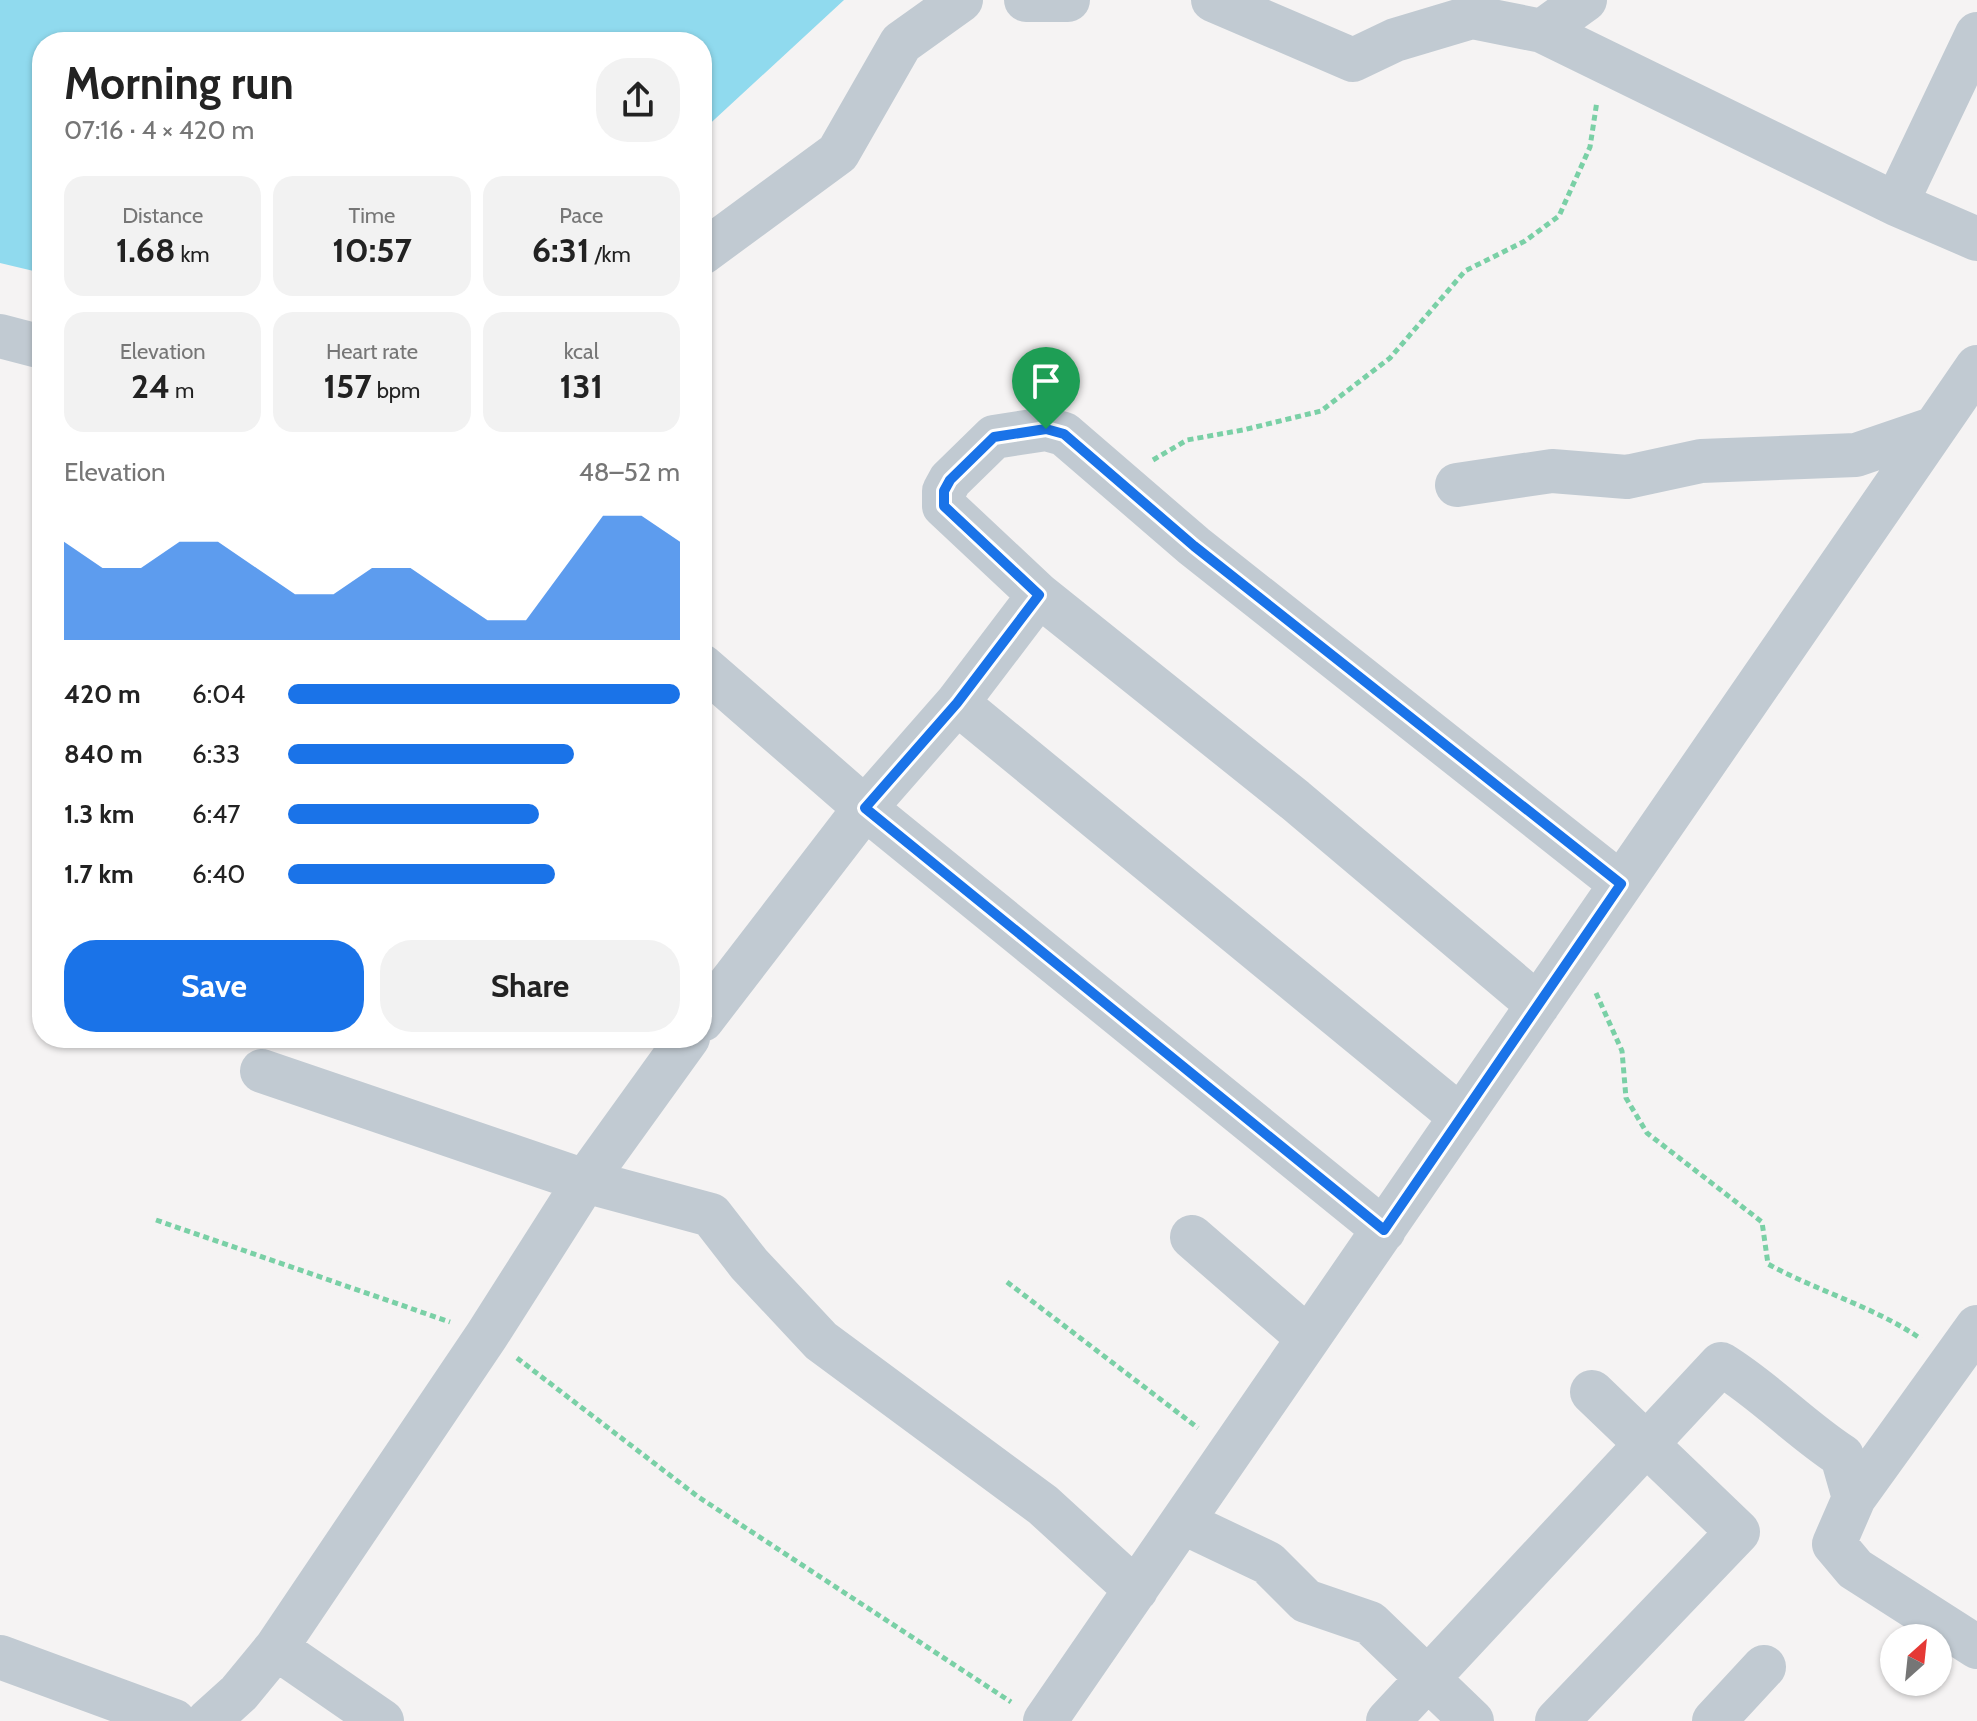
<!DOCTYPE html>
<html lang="en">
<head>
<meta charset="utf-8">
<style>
	body { margin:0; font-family:Cabin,sans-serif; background:#f2f2f2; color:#222; height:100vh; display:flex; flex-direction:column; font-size:30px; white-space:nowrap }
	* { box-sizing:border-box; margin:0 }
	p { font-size:26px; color:#767676 }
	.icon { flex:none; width:44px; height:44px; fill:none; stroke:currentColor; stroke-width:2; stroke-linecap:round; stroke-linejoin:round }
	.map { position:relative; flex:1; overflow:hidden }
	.side { position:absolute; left:32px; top:32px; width:680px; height:1016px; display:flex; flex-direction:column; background:#fff; border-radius:32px; box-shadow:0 2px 6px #0004 }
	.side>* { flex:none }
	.needle { width:52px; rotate:27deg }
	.tools { position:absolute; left:1880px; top:1624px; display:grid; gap:16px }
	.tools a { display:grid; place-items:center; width:72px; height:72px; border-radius:50%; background:#fff; box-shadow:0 2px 6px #0004; font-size:40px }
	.pin { position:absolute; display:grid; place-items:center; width:68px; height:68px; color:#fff; margin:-82px -34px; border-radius:50% 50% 50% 0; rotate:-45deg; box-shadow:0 0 8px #0007 }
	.pin .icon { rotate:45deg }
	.round { display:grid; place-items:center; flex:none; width:84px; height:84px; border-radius:32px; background:#f2f2f2 }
	.overview { display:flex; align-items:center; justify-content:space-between; height:136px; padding:0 32px }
	h1 { font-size:44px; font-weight:700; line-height:60px }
	.metrics { display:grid; grid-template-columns:repeat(3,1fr); gap:12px; height:136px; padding:8px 32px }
	.metrics div { display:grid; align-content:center; border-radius:20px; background:#f2f2f2; text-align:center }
	.metrics b { font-size:34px; font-weight:700 }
	.metrics small { font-size:22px; font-weight:400 }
	.metrics p { font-size:22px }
	.chart { height:224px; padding:16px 32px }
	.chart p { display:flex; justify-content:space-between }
	.chart svg { width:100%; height:144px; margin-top:8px; fill:#1a73e8; opacity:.7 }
	.primary-button { display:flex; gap:16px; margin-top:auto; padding:16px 32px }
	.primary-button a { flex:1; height:92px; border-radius:32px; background:#1a73e8; color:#fff; font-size:32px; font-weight:700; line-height:92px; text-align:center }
	.primary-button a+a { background:#f2f2f2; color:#222 }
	ul { padding:0 32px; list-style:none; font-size:26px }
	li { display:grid; grid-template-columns:128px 96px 1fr; align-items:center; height:60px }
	li i { height:20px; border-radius:10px; background:#1a73e8 }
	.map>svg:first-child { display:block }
	.water { fill:#90daee }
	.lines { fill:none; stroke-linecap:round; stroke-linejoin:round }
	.path { stroke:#7ad0a6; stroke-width:5; stroke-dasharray:6 4; stroke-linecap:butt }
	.minor { stroke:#c1cad2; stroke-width:44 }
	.route-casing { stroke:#fff; stroke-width:16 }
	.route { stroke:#1a73e8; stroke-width:10 }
</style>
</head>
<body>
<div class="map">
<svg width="1977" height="1721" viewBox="0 0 1977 1721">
	<rect width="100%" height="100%" fill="#f5f3f3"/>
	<path class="water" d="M 0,0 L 844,0 L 702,131 L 702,42 L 42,42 L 42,273 L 0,263 Z"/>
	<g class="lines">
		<path class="path" d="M 1153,460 L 1187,440 L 1243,430 L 1321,411 L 1390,358 L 1465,271 L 1525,241 L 1559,216 L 1590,147 L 1597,101
			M 1596,993 L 1622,1051 L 1626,1098 L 1647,1133 L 1762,1222 L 1768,1264 C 1817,1291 1875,1307 1921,1339
			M 156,1220 L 450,1322
			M 1007,1282 L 1198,1428
			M 517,1358 L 697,1496 L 1011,1702"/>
		<path class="minor" d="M 1026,0 L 1068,0
			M 1213,0 L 1353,60 L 1395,40 L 1472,17 L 1542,31 L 1896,204 L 1977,239
			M 1542,31 L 1585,0
			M 1896,204 L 1977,34
			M 702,253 L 838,153 L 901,43 L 961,0
			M 0,336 L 42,347
			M 1457,485 L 1552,471 L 1627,477 L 1701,461 L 1856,455 L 1935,428
			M 702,666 L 865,808 L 1384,1230
			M 957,703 L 1461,1117
			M 1538,1005 L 1295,800 L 1039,595 L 944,506 L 944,491 L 950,480 L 994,437 L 1046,429 L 1064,434 L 1194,546 L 1621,884
			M 702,1020 L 865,808 L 957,703 L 1039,595
			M 262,1071 L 585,1181 L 711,1215 L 749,1264 L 821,1341 L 1043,1505 L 1136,1590
			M 1192,1237 L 1307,1337
			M 1854,1498 L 1977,1327
			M 1182,1522 L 1268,1563 L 1306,1601 L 1370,1623 L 1472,1721
			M 276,1648 L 382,1721
			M 0,1657 L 174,1721
			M 208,1721 L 239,1693 L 276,1648 L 487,1335 L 585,1181 L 688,1038
			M 1045,1721 L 1977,367
			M 1388,1721 L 1721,1364 C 1765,1391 1799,1428 1842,1456 L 1854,1498 L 1834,1544 L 1855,1569 L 1977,1647
			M 1557,1721 L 1738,1532 L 1592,1392
			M 1714,1721 L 1764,1667"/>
	</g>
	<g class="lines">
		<defs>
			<path id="route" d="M 1046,429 L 1064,434 L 1194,546 L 1621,884 L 1384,1230 L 865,808 L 957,703 L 1039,595 L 944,506 L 944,491 L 950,480 L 994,437 Z"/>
		</defs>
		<use href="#route" class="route-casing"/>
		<use href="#route" class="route"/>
	</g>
</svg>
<div class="tools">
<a><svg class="needle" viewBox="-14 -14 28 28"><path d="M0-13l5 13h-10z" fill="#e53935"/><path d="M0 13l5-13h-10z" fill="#767676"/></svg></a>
</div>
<div class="pin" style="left:1046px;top:429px;background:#1e9e55"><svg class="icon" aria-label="arrive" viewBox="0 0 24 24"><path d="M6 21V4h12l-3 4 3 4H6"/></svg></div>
<section class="side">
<div class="overview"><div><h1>Morning run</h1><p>07:16 · 4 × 420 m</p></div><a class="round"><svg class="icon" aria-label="share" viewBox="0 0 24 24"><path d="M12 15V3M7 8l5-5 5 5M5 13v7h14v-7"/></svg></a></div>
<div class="metrics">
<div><p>Distance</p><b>1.68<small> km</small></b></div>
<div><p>Time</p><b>10:57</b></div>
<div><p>Pace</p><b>6:31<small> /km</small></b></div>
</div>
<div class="metrics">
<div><p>Elevation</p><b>24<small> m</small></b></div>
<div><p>Heart rate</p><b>157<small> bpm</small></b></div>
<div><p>kcal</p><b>131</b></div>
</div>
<div class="chart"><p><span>Elevation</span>48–52 m</p>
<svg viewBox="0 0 160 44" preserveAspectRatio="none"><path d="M0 44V14L10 22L20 22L30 14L40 14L50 22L60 30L70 30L80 22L90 22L100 30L110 38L120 38L130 22L140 6L150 6L160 14V44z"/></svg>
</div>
<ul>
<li><b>420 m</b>6:04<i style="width:100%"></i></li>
<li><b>840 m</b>6:33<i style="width:73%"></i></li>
<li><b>1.3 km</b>6:47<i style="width:64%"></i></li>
<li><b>1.7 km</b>6:40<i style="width:68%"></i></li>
</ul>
<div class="primary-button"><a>Save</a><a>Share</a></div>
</section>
</div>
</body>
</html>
